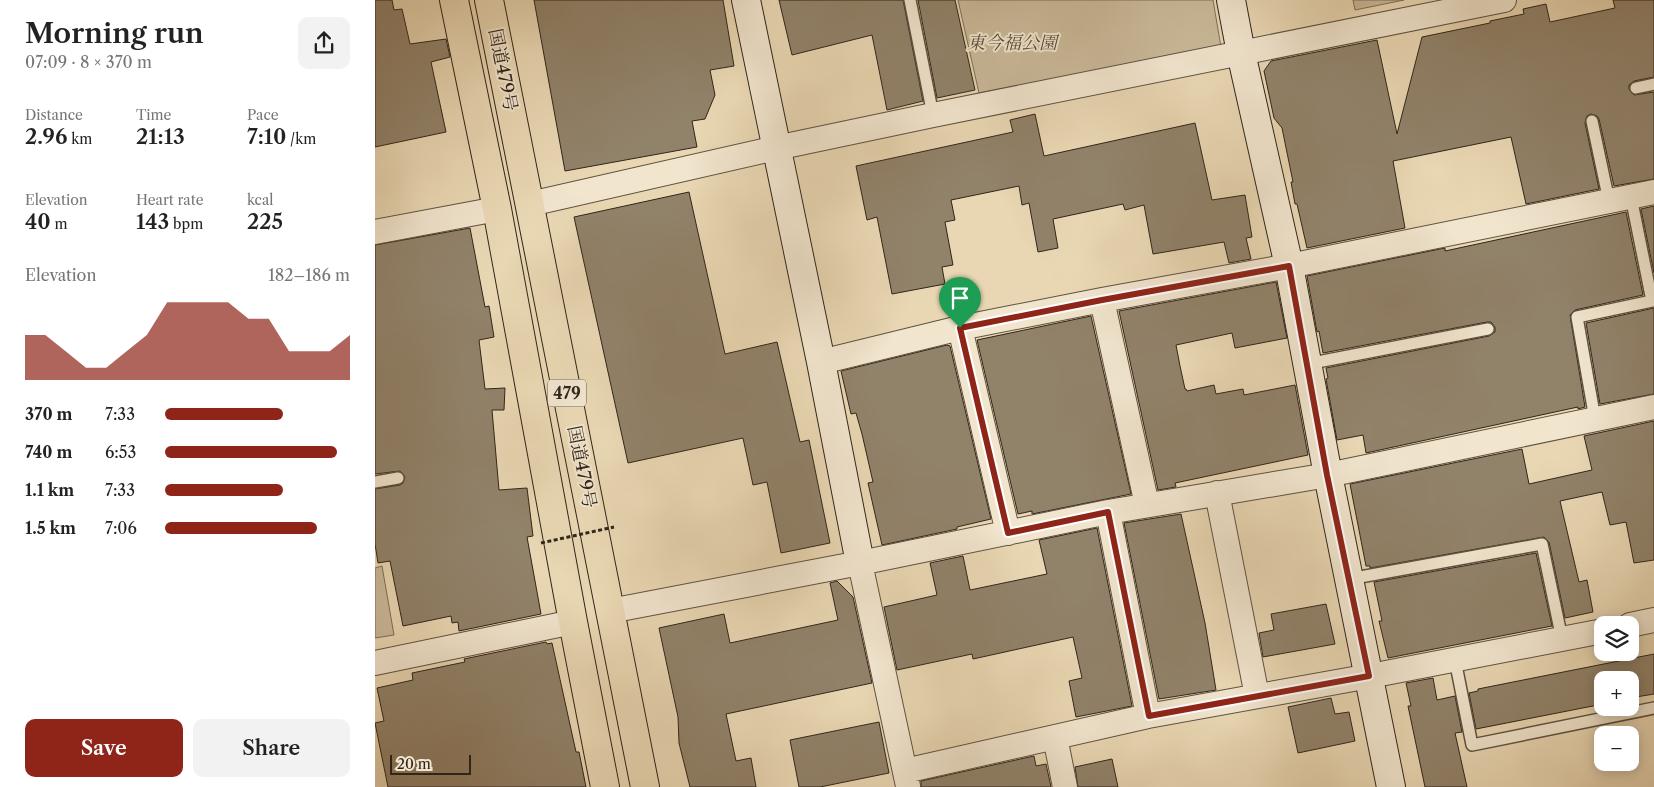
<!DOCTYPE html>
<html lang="en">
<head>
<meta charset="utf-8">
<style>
	body { margin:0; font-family:"Libre Caslon Text","Noto Serif JP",serif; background:#f2f2f2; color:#222; height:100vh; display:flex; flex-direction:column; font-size:19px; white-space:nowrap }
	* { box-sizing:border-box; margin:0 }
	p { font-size:16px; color:#767676 }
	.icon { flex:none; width:28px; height:28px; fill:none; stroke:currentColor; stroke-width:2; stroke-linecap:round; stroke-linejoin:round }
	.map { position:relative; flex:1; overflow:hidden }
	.drawer { display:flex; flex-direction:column; background:#fff; width:375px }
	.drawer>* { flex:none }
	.controls { position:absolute; left:1219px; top:616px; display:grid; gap:10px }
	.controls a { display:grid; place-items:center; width:45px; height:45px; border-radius:10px; background:#fff; box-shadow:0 2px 12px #0003; font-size:25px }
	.scale { position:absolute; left:15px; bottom:12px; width:81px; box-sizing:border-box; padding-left:5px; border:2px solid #31251b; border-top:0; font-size:14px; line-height:18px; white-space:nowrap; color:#31251b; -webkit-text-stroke:4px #f1e5ce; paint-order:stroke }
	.pin { position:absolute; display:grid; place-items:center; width:42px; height:42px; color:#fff; margin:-51px -21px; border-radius:50% 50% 50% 0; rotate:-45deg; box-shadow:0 0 5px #0007 }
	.pin .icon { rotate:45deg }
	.round { display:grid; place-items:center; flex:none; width:52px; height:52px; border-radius:10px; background:#f2f2f2 }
	.summary { display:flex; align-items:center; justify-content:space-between; height:85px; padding:0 25px }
	h1 { font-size:28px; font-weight:600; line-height:38px }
	.metrics { display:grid; grid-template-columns:repeat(3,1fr); gap:8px; height:85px; padding:5px 25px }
	.metrics div { display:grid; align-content:center }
	.metrics b { font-size:21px; font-weight:600 }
	.metrics small { font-size:14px; font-weight:400 }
	.metrics p { font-size:14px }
	.chart { height:140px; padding:10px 25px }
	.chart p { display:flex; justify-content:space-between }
	.chart svg { width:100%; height:90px; margin-top:5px; fill:#8f2418; opacity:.7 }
	.action { display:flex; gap:10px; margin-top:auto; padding:10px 25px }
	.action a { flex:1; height:58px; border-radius:10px; background:#8f2418; color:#fff; font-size:20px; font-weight:600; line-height:58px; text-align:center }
	.action a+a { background:#f2f2f2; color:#222 }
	ul { padding:0 25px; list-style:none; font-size:16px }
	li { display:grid; grid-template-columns:80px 60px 1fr; align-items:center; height:38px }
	li i { height:12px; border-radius:6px; background:#8f2418 }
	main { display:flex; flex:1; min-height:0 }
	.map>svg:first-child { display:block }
	.green { fill:#cab999; stroke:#7e6f5a }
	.building { fill:#91826a; stroke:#31251b }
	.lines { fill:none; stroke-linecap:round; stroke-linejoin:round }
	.lane-casing { stroke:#5f5241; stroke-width:14 }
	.street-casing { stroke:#5f5241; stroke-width:26 }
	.secondary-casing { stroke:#31251b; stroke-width:30 }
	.highway-casing { stroke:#31251b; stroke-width:30 }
	.lane { stroke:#f1e5ce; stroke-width:11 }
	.street { stroke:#f1e5ce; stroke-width:24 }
	.secondary { stroke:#f1e5ce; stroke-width:28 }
	.highway { stroke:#e9d7b3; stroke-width:28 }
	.path-bridge { stroke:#31251b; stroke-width:3; stroke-dasharray:4 2.5; stroke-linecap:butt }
	.route-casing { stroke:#fff; stroke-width:10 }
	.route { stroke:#8f2418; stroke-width:6 }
	.labels { text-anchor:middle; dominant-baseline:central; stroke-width:4; stroke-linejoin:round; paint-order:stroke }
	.shield { fill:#f1e5ce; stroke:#6b5f51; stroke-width:1 }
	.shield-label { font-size:16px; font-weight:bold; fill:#31251b }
	.park-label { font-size:18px; font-style:italic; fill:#574a3a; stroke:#f1e5ce }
	.street-label { font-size:18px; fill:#31251b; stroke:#f1e5ce }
</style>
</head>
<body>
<main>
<section class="drawer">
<div class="summary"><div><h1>Morning run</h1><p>07:09 · 8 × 370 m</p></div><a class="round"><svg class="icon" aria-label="share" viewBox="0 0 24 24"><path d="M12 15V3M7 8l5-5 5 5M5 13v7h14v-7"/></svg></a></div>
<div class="metrics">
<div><p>Distance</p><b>2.96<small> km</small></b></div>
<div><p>Time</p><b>21:13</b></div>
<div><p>Pace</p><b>7:10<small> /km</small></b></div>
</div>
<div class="metrics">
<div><p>Elevation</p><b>40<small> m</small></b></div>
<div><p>Heart rate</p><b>143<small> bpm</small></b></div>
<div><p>kcal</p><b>225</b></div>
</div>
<div class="chart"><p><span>Elevation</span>182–186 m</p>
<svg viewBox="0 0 160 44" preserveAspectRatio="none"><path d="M0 44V22L10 22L20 30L30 38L40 38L50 30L60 22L70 6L80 6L90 6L100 6L110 14L120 14L130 30L140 30L150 30L160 22V44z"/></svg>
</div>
<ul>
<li><b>370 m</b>7:33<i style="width:64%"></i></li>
<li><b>740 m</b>6:53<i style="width:93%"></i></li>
<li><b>1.1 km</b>7:33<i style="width:64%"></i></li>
<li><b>1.5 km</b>7:06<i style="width:82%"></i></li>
</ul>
<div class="action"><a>Save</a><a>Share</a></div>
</section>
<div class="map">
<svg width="1279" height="787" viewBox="0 0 1279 787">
	<rect width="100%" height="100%" fill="#e9d7b3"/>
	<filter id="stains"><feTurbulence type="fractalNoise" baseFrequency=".004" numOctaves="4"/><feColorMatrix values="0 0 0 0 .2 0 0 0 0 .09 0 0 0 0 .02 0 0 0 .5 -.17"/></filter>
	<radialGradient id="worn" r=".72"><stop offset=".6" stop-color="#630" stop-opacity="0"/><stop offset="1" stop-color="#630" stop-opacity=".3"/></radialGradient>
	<path class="green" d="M 583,0 L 838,0 L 846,47 L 604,93 Z
		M 978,0 L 1029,0 L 980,10 Z
		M 7,566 L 19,635 L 0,638 L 0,568 Z"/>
	<path class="building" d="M 0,0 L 17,0 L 19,10 L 27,9 L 35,44 L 71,39 L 75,57 L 56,62 L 71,132 L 0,147 Z
		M 159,0 L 348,0 L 359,66 L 335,70 L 340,95 L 330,119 L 317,121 L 322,147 L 190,171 Z
		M 404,0 L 528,0 L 548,101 L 512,110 L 497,35 L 417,55 Z
		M 543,0 L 580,0 L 600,90 L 562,98 Z
		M 1238,0 L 1279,0 L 1279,77 L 1259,81 L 1254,85 L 1254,89 L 1259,95 L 1279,92 L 1279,179 L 1239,186 L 1224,119 L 1222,116 L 1216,114 L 1212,116 L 1210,123 L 1224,189 L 1151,204 L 1136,137 L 1018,161 L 1030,228 L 932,248 L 922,204 L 920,204 L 916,182 L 918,182 L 907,128 L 899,118 L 889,71 L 896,61 L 1002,40 L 1022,134 L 1047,37 L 1115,23 L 1115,21 L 1149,14 L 1148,9 L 1171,4 L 1175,22 L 1240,8 Z
		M 660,114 L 669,156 L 820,123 L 837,200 L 870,195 L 877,237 L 871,238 L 876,259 L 854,263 L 849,242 L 778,254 L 769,205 L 750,210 L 748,204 L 678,219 L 683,248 L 663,252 L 654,203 L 647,205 L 644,186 L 576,200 L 580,220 L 570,222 L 578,265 L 567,267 L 570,284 L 517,294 L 502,217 L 492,220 L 481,166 L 638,132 L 635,120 Z
		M 314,192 L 350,354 L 402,342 L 425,442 L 434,440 L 455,543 L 406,553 L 392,482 L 378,485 L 368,438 L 253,463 L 199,217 Z
		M 1279,206 L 1279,273 L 1266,209 Z
		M 1251,212 L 1268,295 L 1200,310 L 1195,315 L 1210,407 L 1203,409 L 1203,407 L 991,453 L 988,435 L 962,440 L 951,379 L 953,378 L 951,368 L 1114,336 L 1120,332 L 1120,327 L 1116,322 L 1112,322 L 948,353 L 944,331 L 942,332 L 932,276 L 1070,248 L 1070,251 Z
		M 95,228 L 110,307 L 114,306 L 119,337 L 104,340 L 110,389 L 130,388 L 129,410 L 117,410 L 124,490 L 152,488 L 158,536 L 152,537 L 166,614 L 84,631 L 83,622 L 77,623 L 76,616 L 28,626 L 15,561 L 3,563 L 0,544 L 0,489 L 25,485 L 28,483 L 30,477 L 25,471 L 0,474 L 0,245 Z
		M 901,282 L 912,338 L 860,348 L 857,333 L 801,345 L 805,366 L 810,389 L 811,389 L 812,391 L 839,385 L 841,394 L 868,389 L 869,395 L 920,385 L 933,455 L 800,483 L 801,487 L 783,490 L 744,311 Z
		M 1279,308 L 1279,394 L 1225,404 L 1211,323 Z
		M 716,316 L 756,494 L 657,514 L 657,511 L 643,514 L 602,340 Z
		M 572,345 L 575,346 L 616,519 L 582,527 L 582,529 L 507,545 L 493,483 L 498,482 L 487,434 L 481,413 L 476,414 L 466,371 Z
		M 1279,421 L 1279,560 L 1259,563 L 1251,522 L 1235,525 L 1227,492 L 1185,501 L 1204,582 L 1212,580 L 1218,612 L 1190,618 L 1174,542 L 1169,537 L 995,568 L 995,566 L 991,566 L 975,484 L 1147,449 L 1154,484 L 1217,470 L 1209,436 Z
		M 806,514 L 830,623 L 841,690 L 784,699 L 749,523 Z
		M 722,528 L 757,706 L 701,717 L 694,681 L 707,678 L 698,637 L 598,659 L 597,654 L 522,670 L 509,607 L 562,595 L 555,563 L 588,556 L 595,590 L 672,574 L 664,540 Z
		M 1161,553 L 1177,626 L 1013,658 L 1004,621 L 1007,621 L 999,582 Z
		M 462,581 L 478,597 L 497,683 L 351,714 L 361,761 L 376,758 L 381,787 L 315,787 L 304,743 L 303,717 L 284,628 L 349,614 L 355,643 L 463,620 L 455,583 Z
		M 951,604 L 960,644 L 888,657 L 884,633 L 899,630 L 896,614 Z
		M 171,642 L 172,644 L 177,643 L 201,752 L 204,752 L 211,787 L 13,787 L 0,723 L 9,721 L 2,688 L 38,680 L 37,673 L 90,662 L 89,659 Z
		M 1279,654 L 1279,694 L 1255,698 L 1255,680 L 1228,680 L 1228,704 L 1101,729 L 1094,693 L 1103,691 L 1103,689 Z
		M 1058,678 L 1062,700 L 1080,696 L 1087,732 L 1080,733 L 1092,787 L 1050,787 L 1033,706 L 1036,706 L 1031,683 Z
		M 956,698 L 960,714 L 974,712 L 980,741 L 923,753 L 913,707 Z
		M 504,722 L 514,773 L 445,787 L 424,787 L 415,740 Z
		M 659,756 L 661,766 L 671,764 L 676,787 L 546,787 L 546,781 Z
		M 737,759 L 743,787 L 703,787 L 700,767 Z"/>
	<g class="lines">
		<defs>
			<path id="lane" d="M 535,0 L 558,115
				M 1261,88 L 1279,84
				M 1217,121 L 1234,201
				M 932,364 L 1113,329
				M 1220,419 L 1202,317 L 1277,301 L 1256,197
				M 0,482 L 23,478
				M 974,579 L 1167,544 L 1187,639
				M 1080,660 L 1097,745 L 1279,708"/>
			<path id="street" d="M 155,204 L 401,148 L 558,115 L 1129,0
				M 0,232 L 122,209
				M 727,300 L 772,505
				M 585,328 L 633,533
				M 446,362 L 585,328 L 727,300 L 914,266 L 1279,192
				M 842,493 L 882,696
				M 733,512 L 773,716
				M 485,563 L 533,786
				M 235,611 L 485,563 L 733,512 L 953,475 L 1279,407
				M 1255,625 L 1279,620
				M 0,663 L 198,622
				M 680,737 L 690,787
				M 530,771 L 773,716 L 995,676 L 1228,631"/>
			<path id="secondary" d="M 371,0 L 446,362 L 485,563
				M 856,0 L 866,53 L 914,266 L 953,475 L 1016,787"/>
			<path id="highway" d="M 79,0 L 122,209 L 198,622 L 230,787
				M 114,0 L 270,787"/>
		</defs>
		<use href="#lane" class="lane-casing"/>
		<use href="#street" class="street-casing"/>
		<use href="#secondary" class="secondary-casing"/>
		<use href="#highway" class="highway-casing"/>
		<use href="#lane" class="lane"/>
		<use href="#street" class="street"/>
		<use href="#secondary" class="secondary"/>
		<use href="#highway" class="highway"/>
		<path class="path-bridge" d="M 166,543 L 239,527"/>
	</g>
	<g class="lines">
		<defs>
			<path id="route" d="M 914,266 L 952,475 L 994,676 L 774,716 L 733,512 L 633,533 L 585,328 L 727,300 Z"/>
		</defs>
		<use href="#route" class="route-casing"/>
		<use href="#route" class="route"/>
	</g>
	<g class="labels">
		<rect class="shield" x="173" y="379.5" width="38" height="27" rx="4"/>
		<g class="shield-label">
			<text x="192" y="393">479</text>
		</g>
		<g class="park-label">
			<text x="637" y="43">東今福公園</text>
		</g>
		<g class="street-label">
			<text transform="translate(128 70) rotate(79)">国道479号</text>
			<text transform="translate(207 467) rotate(79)">国道479号</text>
		</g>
	</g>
	<rect width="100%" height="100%" filter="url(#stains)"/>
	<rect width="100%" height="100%" fill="url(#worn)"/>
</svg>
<div class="controls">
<a><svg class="icon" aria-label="layers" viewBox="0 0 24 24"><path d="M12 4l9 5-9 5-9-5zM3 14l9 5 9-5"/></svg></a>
<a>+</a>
<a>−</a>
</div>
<div class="scale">20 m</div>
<div class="pin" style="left:585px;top:328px;background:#1e9e55"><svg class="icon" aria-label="arrive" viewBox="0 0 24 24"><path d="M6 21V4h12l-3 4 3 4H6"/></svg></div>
</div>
</main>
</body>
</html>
